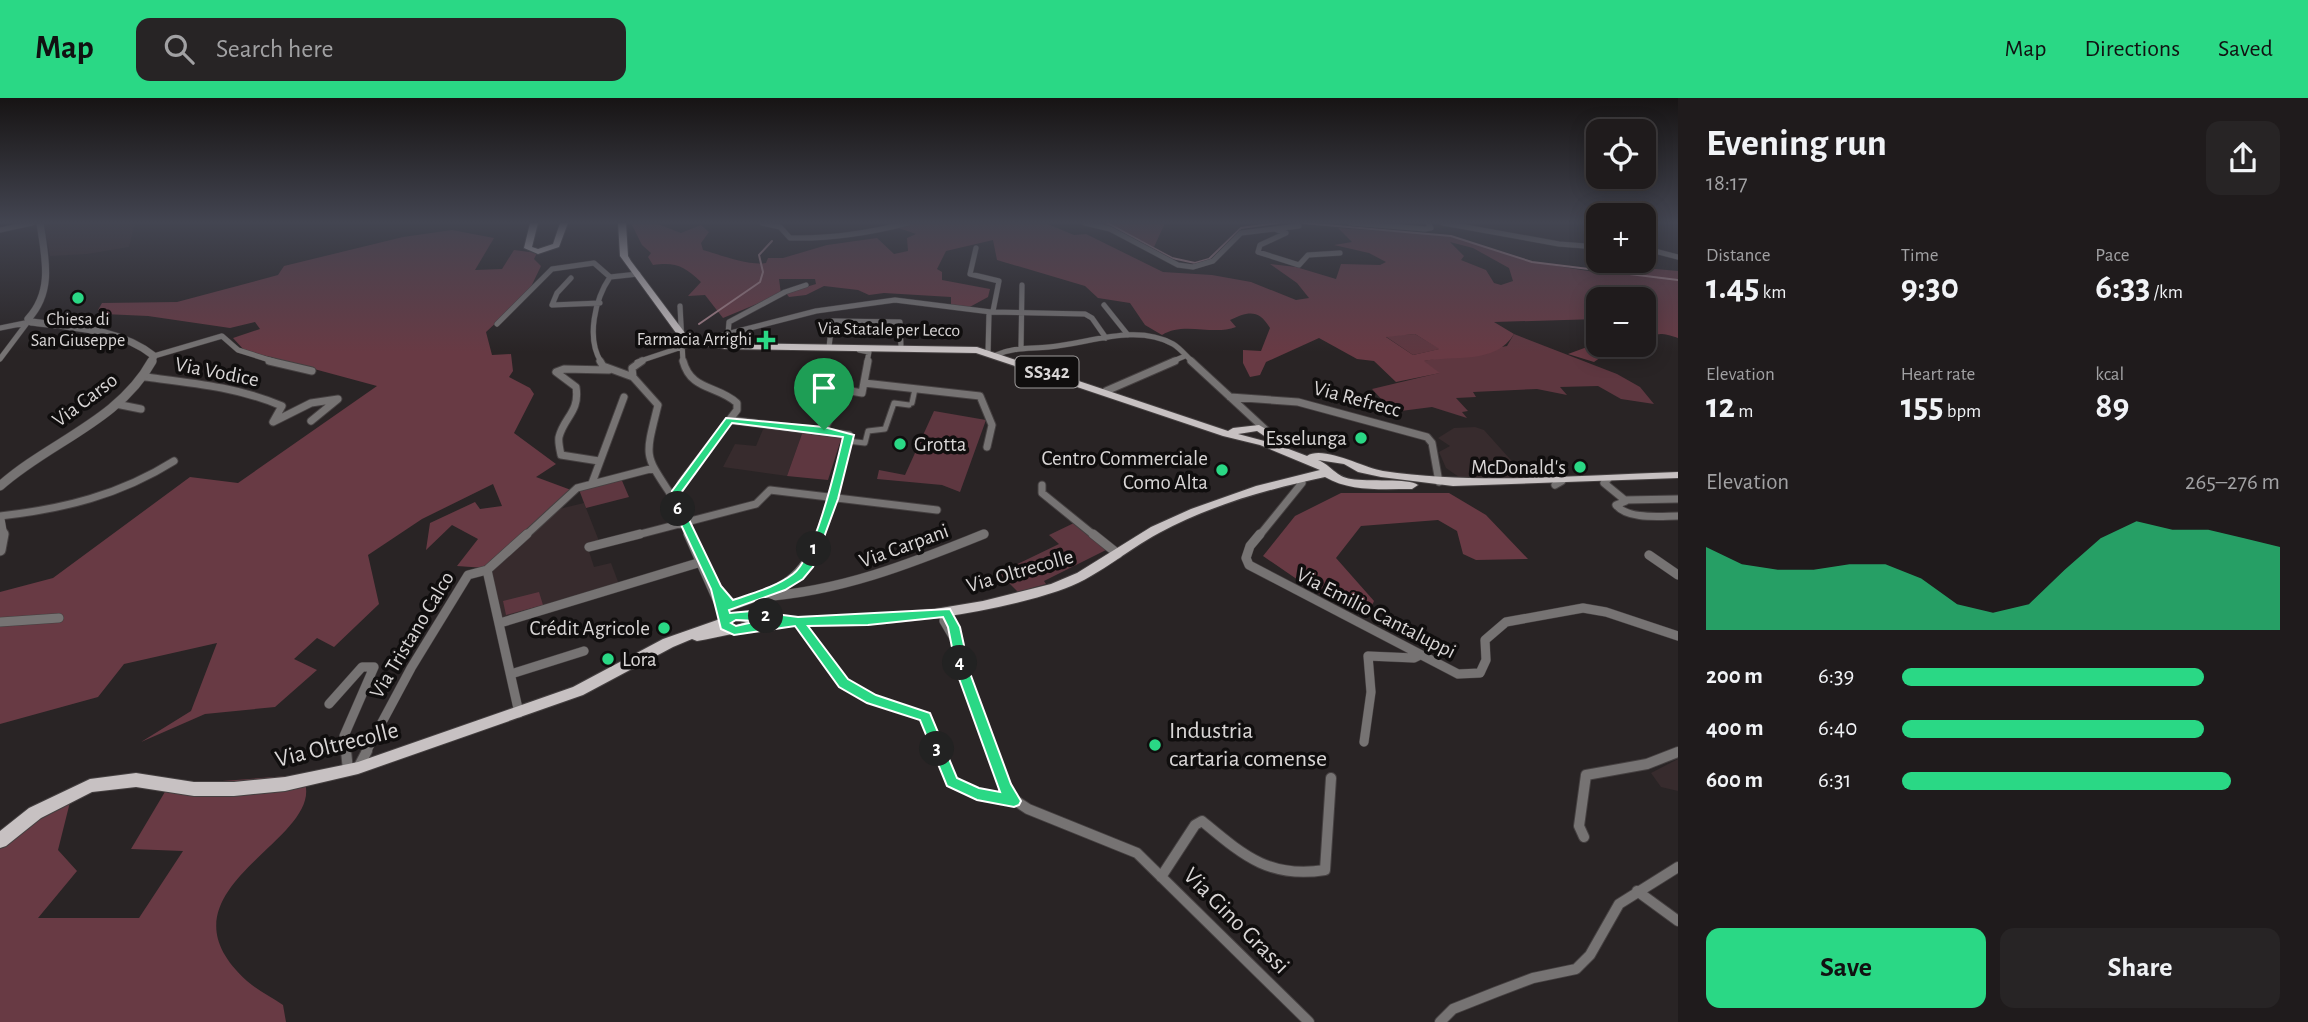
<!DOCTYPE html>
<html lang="en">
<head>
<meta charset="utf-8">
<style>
	body { margin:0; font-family:"Alegreya Sans",sans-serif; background:#272425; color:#f1f3f6; height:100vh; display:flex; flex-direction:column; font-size:26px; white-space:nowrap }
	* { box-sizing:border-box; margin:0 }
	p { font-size:23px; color:#a1a1a3 }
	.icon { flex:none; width:38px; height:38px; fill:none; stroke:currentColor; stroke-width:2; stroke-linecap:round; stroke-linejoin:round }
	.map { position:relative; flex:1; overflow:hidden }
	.side { display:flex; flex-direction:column; background:#1f1b1c; width:630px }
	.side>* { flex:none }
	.fabs { position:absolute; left:1586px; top:21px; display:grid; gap:14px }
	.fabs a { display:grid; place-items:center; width:70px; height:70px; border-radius:14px; background:#1f1b1c; box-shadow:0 4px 18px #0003,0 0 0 2px #3c393b; font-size:35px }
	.pin { position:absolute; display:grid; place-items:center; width:60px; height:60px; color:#fff; margin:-72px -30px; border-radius:50% 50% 50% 0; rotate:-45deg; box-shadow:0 0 7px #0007 }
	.pin .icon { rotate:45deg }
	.km { position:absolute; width:35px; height:35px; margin:-18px; border-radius:50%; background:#222; color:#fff; font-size:19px; line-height:35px; text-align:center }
	.round { display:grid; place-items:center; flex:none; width:74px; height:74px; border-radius:14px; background:#272425 }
	.headline { display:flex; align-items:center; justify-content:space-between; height:119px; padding:0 28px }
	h1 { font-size:38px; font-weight:600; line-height:52px }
	.stats { display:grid; grid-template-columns:repeat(3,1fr); gap:10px; height:119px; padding:7px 28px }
	.stats div { display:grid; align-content:center }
	.stats b { font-size:35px; font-weight:600 }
	.stats small { font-size:19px; font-weight:400 }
	.stats p { font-size:19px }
	.chart { height:196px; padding:14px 28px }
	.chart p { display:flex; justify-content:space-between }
	.chart svg { width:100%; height:126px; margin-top:7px; fill:#2ad885; opacity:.7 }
	.cta { display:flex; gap:14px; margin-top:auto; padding:14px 28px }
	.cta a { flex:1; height:80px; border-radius:14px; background:#2ad885; color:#111; font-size:28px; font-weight:600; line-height:80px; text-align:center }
	.cta a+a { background:#272425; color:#f1f3f6 }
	ul { padding:0 28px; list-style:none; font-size:23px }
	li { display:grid; grid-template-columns:112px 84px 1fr; align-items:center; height:52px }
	li i { height:18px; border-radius:9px; background:#2ad885 }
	header { display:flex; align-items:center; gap:42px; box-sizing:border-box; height:98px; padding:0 35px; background:#2ad885; color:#111 }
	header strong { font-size:33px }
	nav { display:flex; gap:38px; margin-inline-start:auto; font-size:24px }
	.search { width:490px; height:63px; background:#272425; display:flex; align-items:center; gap:18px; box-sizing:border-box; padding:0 24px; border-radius:14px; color:#a1a1a3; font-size:26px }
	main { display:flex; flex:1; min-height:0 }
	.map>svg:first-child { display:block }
	.built { fill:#372b2d }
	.green { fill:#5e3740 }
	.forest { fill:#683a44; fill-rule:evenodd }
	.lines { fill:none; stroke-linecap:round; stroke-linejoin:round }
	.stream { stroke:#a37f87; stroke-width:2 }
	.pedestrian-casing { stroke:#454041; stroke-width:7 }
	.minor-far3-casing { stroke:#454041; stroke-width:6 }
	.minor-far2-casing { stroke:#454041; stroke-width:9 }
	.minor-far1-casing { stroke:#454041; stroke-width:10 }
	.minor-casing { stroke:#454041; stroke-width:12 }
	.tertiary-far2-casing { stroke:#454041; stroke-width:8 }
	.tertiary-far1-casing { stroke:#454041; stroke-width:10 }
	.tertiary-casing { stroke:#454041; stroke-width:13 }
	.primary-casing { stroke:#454041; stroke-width:2 }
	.pedestrian { stroke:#767373; stroke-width:5 }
	.minor-far3 { stroke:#767373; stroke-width:5 }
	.minor-far2 { stroke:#767373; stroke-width:7 }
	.minor-far1 { stroke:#767373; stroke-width:9 }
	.minor { stroke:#767373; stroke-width:10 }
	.tertiary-far2 { stroke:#767373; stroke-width:7 }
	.tertiary-far1 { stroke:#767373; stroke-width:9 }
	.tertiary { stroke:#767373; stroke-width:11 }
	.primary { fill:#c7c1c2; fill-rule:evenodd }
	.route { fill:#2ad885; stroke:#fff; stroke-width:2; fill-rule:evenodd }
	.poi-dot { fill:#2ad885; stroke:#100e0e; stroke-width:2.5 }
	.labels { text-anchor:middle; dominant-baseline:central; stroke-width:7; stroke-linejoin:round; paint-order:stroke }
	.far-poi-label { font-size:18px; fill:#d9d6d6; stroke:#100e0e }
	.far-street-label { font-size:18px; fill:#d9d6d6; stroke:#100e0e }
	.shield { fill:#100e0e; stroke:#9d9a9a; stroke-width:2 }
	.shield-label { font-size:19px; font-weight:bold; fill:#d9d6d6 }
	.street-label { font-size:21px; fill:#d9d6d6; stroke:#100e0e }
	.poi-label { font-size:21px; fill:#d9d6d6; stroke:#100e0e; text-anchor:end }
	.near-poi-label { font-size:24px; fill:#d9d6d6; stroke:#100e0e; text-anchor:start }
	.near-street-label { font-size:24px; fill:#d9d6d6; stroke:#100e0e }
</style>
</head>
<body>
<header>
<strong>Map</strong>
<div class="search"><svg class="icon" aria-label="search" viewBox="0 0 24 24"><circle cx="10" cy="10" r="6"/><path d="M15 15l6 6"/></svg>Search here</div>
<nav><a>Map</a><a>Directions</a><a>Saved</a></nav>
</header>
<main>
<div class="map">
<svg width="1678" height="924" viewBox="0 0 1678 924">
	<rect width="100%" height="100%" fill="#292425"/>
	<path class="built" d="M 44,125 L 135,125 L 129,149 L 87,156 L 50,158 Z
		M 764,329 L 803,333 L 787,378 L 723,369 L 735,346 L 756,348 Z
		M 1475,329 L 1484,332 L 1527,380 L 1459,379 L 1446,370 L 1439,354 L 1450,348 L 1438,340 L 1454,330 Z
		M 584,405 L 599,443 L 587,447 L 594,469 L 611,465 L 620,489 L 500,525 L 487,472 L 551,413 Z
		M 1678,661 L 1678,693 L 1661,689 L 1651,675 Z"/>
	<path class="green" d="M 1415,236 L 1440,251 L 1413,257 L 1385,238 Z
		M 1514,236 L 1617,276 L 1640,289 L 1654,306 L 1621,301 L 1598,288 L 1560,289 L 1567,297 L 1537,291 L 1473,294 L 1476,299 L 1456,300 L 1468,313 L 1462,314 L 1467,320 L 1432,309 L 1393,314 L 1372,291 L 1439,275 L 1423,263 L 1507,248 Z
		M 934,313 L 986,322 L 960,394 L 942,387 L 877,381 L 879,372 L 905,377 Z
		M 803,333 L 842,338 L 828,382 L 787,378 Z
		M 620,378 L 629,399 L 586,410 L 578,389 Z
		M 1074,425 L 1108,451 L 1044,483 L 1046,486 L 1018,494 L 999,475 L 1059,446 L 1049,437 Z
		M 539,494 L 543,507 L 506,517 L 503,503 Z"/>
	<path class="forest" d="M 631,125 L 655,125 L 681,135 L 701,127 L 709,134 L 701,145 L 703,152 C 720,157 750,168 766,165 L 768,160 L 783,160 L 827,147 L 877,140 L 894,156 L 908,153 L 907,140 L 916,136 L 884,125 L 1045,125 L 1074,137 L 1086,136 L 1163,174 L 1212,177 L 1251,184 L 1296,202 L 1309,200 L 1297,185 L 1270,166 L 1296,169 L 1336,181 L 1341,166 L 1380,167 L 1386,164 L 1369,155 L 1334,147 L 1352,144 L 1338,130 L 1447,137 L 1538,165 L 1607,176 L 1599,166 L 1678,173 L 1678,240 C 1659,234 1657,234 1643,245 L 1643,201 L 1598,201 L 1598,221 L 1494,224 L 1514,236 C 1496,267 1453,257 1424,263 L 1440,275 L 1396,284 L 1374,263 L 1357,261 L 1319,240 L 1266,264 L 1260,277 L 1250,279 L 1243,265 L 1243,252 L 1261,253 L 1270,230 C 1259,211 1248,213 1230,222 L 1236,229 C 1212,238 1184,223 1162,237 L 1145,227 L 1130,205 L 1098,200 L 1085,188 L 997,162 L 993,142 L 946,153 L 937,171 L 942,174 L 942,182 L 990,191 L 988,199 L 966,211 L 951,207 L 951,199 L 884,195 L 869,197 L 858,192 L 824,188 L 806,197 L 789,199 L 786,195 L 816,186 L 815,181 L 779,181 L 781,196 L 723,220 L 705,197 L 688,198 L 701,184 C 684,168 676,164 653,167 L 648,159 L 651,155 L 642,147 ZM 1450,144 L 1473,150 L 1509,170 L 1513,183 L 1501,187 L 1494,185 L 1486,172 L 1461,162 L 1464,158 ZM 1415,236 L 1439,251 L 1413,257 L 1386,239 Z
		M 1098,125 L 1165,125 L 1154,149 Z
		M 452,132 L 494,140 L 475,172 L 502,171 L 514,152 L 537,155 L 534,161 L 541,168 L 528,195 L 486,234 L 492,257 L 511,256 L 513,273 L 509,279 L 530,290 L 534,296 L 514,335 L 556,366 L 536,379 L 571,392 L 485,470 L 457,468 L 478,441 L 452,427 L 426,452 L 430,425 L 475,404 L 480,411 L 502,408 L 493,386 L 422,421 L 368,457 L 379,506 L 334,549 L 317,540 L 294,561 L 317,572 L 275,609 L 205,616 L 141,644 L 191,613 L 217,545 L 124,566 L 98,599 L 0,626 L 0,494 L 53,480 L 190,379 L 238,385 L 377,288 L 244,252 L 233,240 L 260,231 L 255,224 L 230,230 L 148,218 L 104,216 L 98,212 L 102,205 L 177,204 L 278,177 L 284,168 L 403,139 Z
		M 1598,245 L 1598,247 L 1635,247 L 1617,248 L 1594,264 L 1568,256 Z
		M 1341,395 L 1449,395 L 1486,417 L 1528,461 L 1476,462 L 1463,456 L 1457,433 L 1438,422 L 1361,428 L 1336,460 L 1374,503 L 1367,519 L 1317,495 L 1263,458 L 1295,418 Z
		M 288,678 L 304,682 C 328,743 146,791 247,883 C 257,892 271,899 283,907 L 286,924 L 0,924 L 0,740 L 72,696 L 58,752 L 77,773 L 38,820 L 139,820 L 183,753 L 131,751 L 169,687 Z"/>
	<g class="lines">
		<path class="stream" d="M 1107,125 L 1172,160 L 1195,165 L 1209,161 L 1241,130 L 1278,125
			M 1303,125 L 1451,138 L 1532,164 L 1678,182
			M 699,226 L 760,184 L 763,174 L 759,157 L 772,143"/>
		<defs>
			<path id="pedestrian" d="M 912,305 L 915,291
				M 848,343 L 865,345 L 868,333 L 885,331 L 894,305 L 909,307"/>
			<path id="minor-far3" d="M 762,125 L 780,129 L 790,140 C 830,141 869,135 908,125
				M 1085,125 L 1110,131 L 1178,167 L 1193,169 L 1213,163 L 1241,135 L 1299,128 L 1298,125
				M 1351,125 L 1425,131 L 1431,130 L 1428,125
				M 1443,125 L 1559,146 L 1598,149
				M 0,132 L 32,125
				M 1277,132 L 1286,135 L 1260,147 L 1258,154 L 1299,167 L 1308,157 L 1340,155
				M 976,150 L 970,176 L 999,183 L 993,213 L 989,215 L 988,255
				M 1643,150 L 1678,159
				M 571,180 L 557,195 L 552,207 L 600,205
				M 1104,207 L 1128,237
				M 680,208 L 683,264
				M 497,226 L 552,171 L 594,165 L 610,179
				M 0,230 L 25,225
				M 728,236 L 729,224 L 785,194 L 806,187
				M 712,247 L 719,238 L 816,213 L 895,202 L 991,214 L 1085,216 L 1092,220 L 1106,240
				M 829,249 L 832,223 L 900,224 L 901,249
				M 1021,249 L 1022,187
				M 859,252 L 869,254 L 867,264
				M 996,257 C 1014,249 1030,251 1049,249 C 1088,246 1135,225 1173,246 C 1180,250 1187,259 1193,264
				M 154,258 L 222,238 L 238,252 L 276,264
				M 0,261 L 27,225
				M 601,264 C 586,240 595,201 610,179 L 638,176
				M 637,264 L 697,244
				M 1171,264 L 1185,258"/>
			<path id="minor-far2" d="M 269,263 L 312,273
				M 600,263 L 603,268 L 633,279 L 658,307 C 644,363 644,355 675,403
				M 683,263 C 691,293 717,287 737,305 L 737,312 L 681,385 L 675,403 L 689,438
				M 1191,263 L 1267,333
				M 145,279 C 192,285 238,289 282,308 L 273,324 L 311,305 L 338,301 L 311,323
				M 633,279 L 632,270 L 642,263
				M 864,285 L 980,298 L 992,327 L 987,349
				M 1106,293 L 1175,263
				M 1230,299 L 1298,304 L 1427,339 L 1432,345 L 1439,384
				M 116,306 L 141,311
				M 730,322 L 849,337 L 820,438
				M 824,332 L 835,309 L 834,290 L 862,295 L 868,263
				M 599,363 L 561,357 C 560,352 558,344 559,339 C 564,319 580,314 576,289 L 556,274 L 564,271 L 609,272
				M 1608,381 L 1604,385 L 1626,403 L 1616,407 C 1628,422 1661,418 1678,418
				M 592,385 L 624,299
				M 1042,387 L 1042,395 L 1095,438
				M 1555,387 L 1562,383
				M 1625,402 L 1678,401
				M 0,418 C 63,411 120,397 174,363
				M 525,438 L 577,390 L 654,370
				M 633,438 L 756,406 L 770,392 L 937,412
				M 980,438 L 984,436
				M 1259,438 L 1302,385"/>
			<path id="minor-far1" d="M 688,436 L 726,522
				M 1093,436 L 1118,456
				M 1260,436 L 1250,448 L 1246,460 L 1249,467 L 1458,576 L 1480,575 L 1486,562 L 1485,542 L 1506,524 L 1583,510 L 1606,514 L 1678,538
				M 589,449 L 640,436
				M 1649,457 L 1678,477
				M 487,472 L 527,436
				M 487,472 L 519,615
				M 759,499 C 839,494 910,466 984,436
				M 731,508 C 779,491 801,486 821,436
				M 946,514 L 954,529 L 963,575 L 993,654
				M 946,514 L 944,523 L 954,540
				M 798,523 L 844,585 L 872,601 L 925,618 L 940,654
				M 0,524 L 59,520
				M 500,525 L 701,464
				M 511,576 L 584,553
				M 329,606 L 362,569 L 374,569 L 344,638 L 346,654
				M 1364,644 L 1371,594 L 1368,558 L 1414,560 L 1420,557
				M 366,654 L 411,570 L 468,477 L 487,472"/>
			<path id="minor" d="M 346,653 L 348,672
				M 939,653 L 952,684 L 977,696 L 1014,703
				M 992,653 L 1010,699 L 1028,711 L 1137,755 L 1309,924
				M 358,670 L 367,653
				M 1584,739 L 1579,728 L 1586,677 L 1647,666 L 1678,654
				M 1161,779 L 1195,727 L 1202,723 C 1243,757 1269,781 1325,772 L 1331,680
				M 1637,793 L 1678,823
				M 1440,924 L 1453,911 L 1496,894 L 1533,880 L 1576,871 L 1590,857 L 1619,806 L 1678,769"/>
			<path id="tertiary-far2" d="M 28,221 C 54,193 45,159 40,125
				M 31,224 C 73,229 120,231 154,258 L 151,264"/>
			<path id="tertiary-far1" d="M 0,388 C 49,344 119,323 152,263
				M 0,421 L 3,438"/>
			<path id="tertiary" d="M 0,452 L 3,436"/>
			<path id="primary" d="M 530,125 L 538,125 L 532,149 L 538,151 L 553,146 L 560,125 L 568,125 L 559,149 L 538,156 L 524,150 Z
				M 618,125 L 626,125 L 628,158 L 631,163 L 685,235 L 699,242 L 726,245 L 977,249 L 1228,333 L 1233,330 L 1259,327 L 1289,345 L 1290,347 L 1286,350 L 1307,358 C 1323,347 1364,370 1383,373 C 1480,387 1580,377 1678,374 L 1678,380 L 1453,388 L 1381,379 L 1358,374 L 1344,366 L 1318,362 C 1331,367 1336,379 1351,381 C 1367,384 1409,380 1418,387 L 1412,391 C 1383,391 1350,394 1325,379 C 1268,391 1211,407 1159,435 C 1125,453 1096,481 1058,493 C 995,514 926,523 859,527 C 829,529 799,526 769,530 C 744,532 722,539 697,543 L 692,541 L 673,549 L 583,597 L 358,676 L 285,693 L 234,698 L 194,698 L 136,689 L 92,694 L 41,720 L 6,748 L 0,750 L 0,733 L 29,710 L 90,681 L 136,675 L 194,684 L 234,684 L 285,679 L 358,664 L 573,589 L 663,541 L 720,521 L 730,521 L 732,524 L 730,527 L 734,528 L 746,524 L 734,522 L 732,519 L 734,516 L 739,514 L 777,514 L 783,519 L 862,517 L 935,511 L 983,503 L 1051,486 L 1077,475 L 1151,429 L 1191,411 L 1256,388 L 1320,372 L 1260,347 L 1223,338 L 976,255 L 726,251 L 694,246 L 679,239 L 620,158 ZM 1257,333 L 1276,346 L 1238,336 Z"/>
		</defs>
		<use href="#pedestrian" class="pedestrian-casing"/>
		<use href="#minor-far3" class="minor-far3-casing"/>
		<use href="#minor-far2" class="minor-far2-casing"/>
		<use href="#minor-far1" class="minor-far1-casing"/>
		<use href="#minor" class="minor-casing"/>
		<use href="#tertiary-far2" class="tertiary-far2-casing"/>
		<use href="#tertiary-far1" class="tertiary-far1-casing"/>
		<use href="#tertiary" class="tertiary-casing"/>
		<use href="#primary" class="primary-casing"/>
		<use href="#pedestrian" class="pedestrian"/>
		<use href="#minor-far3" class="minor-far3"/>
		<use href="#minor-far2" class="minor-far2"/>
		<use href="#minor-far1" class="minor-far1"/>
		<use href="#minor" class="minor"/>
		<use href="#tertiary-far2" class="tertiary-far2"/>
		<use href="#tertiary-far1" class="tertiary-far1"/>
		<use href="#tertiary" class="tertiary"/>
		<use href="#primary" class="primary"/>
	</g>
	<linearGradient id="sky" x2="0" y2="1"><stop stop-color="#171414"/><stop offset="0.49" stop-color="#434551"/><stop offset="1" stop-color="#434551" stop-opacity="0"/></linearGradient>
	<rect width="1678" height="254" fill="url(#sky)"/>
	<path class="route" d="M 726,320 L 824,329 L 854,337 L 838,401 L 813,469 L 803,481 L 785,492 L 729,512 L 730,515 L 752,513 L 798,519 L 950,511 L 960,529 L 970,575 L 1011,686 L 1021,703 L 1019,707 L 1014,709 L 977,702 L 947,688 L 920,622 L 867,605 L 839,589 L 795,528 L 734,537 L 721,531 L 711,491 L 670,403 L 672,393 ZM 732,325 L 843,339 C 836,368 815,460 793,476 C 776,489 753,495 733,502 L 721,488 L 680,403 L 681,395 ZM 943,519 L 948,529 L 957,575 L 1000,694 L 979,690 L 957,680 L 930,615 L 876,597 L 848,581 L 808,528 L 868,527 ZM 736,522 L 758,523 L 736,528 L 731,525 Z"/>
	<g class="poi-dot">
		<circle cx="78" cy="200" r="7"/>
		<path d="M762.5 231.5h7v7h7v7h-7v7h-7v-7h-7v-7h7z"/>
		<circle cx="1361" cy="340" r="7"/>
		<circle cx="900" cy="346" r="7"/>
		<circle cx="1580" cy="369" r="7"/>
		<circle cx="1222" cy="372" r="7"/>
		<circle cx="664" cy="530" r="7"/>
		<circle cx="608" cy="561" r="7"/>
		<circle cx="1155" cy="647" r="7"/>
	</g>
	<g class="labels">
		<g class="far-poi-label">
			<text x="78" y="222">Chiesa di<tspan x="78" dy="21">San Giuseppe</tspan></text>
			<text x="752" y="242" text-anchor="end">Farmacia Arrighi</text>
		</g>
		<g class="far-street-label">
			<text transform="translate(889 232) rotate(1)">Via Statale per Lecco</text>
		</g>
		<rect class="shield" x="1015.5" y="258.5" width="63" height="31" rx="5"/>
		<g class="shield-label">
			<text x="1047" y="274">SS342</text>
		</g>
		<g class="street-label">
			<text transform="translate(217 274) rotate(11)">Via Vodice</text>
			<text transform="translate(1357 301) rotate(15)">Via Refrecc</text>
			<text transform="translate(85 302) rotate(-37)">Via Carso</text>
			<text transform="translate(904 448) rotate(-20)">Via Carpani</text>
			<text transform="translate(1020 473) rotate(-16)">Via Oltrecolle</text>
			<text transform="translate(1376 515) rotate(27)">Via Emilio Cantaluppi</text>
			<text transform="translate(412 537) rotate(-59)">Via Tristano Calco</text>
		</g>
		<g class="poi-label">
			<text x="1347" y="340">Esselunga</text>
			<text x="914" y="346" text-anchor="start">Grotta</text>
			<text x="1208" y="360">Centro Commerciale<tspan x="1208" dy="24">Como Alta</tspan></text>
			<text x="1566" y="369">McDonald's</text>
			<text x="650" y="530">Crédit Agricole</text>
			<text x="622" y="561" text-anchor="start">Lora</text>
		</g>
		<g class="near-poi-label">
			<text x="1169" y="633">Industria<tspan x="1169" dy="28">cartaria comense</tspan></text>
		</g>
		<g class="near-street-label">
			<text transform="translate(337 647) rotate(-14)">Via Oltrecolle</text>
			<text transform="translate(1236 823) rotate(45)">Via Gino Grassi</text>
		</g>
	</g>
</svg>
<div class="fabs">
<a><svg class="icon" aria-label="locate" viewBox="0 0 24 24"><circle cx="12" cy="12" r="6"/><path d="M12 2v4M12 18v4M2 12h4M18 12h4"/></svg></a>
<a>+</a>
<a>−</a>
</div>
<div class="pin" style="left:824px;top:332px;background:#1e9e55"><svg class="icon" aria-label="arrive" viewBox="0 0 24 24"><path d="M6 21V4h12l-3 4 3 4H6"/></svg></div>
<b class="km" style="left:814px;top:451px">1</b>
<b class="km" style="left:766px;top:518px">2</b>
<b class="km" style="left:937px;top:651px">3</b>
<b class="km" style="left:960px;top:565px">4</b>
<b class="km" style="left:678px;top:411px">6</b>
</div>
<section class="side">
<div class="headline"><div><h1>Evening run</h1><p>18:17</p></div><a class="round"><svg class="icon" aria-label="share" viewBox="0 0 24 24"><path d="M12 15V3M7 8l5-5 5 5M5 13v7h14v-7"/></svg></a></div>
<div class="stats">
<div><p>Distance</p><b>1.45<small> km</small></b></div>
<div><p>Time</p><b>9:30</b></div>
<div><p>Pace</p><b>6:33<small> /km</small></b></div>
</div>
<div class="stats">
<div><p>Elevation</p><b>12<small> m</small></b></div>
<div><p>Heart rate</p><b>155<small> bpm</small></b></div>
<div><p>kcal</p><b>89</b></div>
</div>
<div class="chart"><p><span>Elevation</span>265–276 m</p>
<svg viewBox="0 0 160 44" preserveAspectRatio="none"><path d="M0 44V15L10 21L20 23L30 23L40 21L50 21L60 26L70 35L80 38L90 35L100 23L110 12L120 6L130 9L140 9L150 12L160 15V44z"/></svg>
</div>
<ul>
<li><b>200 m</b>6:39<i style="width:80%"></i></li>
<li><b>400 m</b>6:40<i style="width:80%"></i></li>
<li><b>600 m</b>6:31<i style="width:87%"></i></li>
</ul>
<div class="cta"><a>Save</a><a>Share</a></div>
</section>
</main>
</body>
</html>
